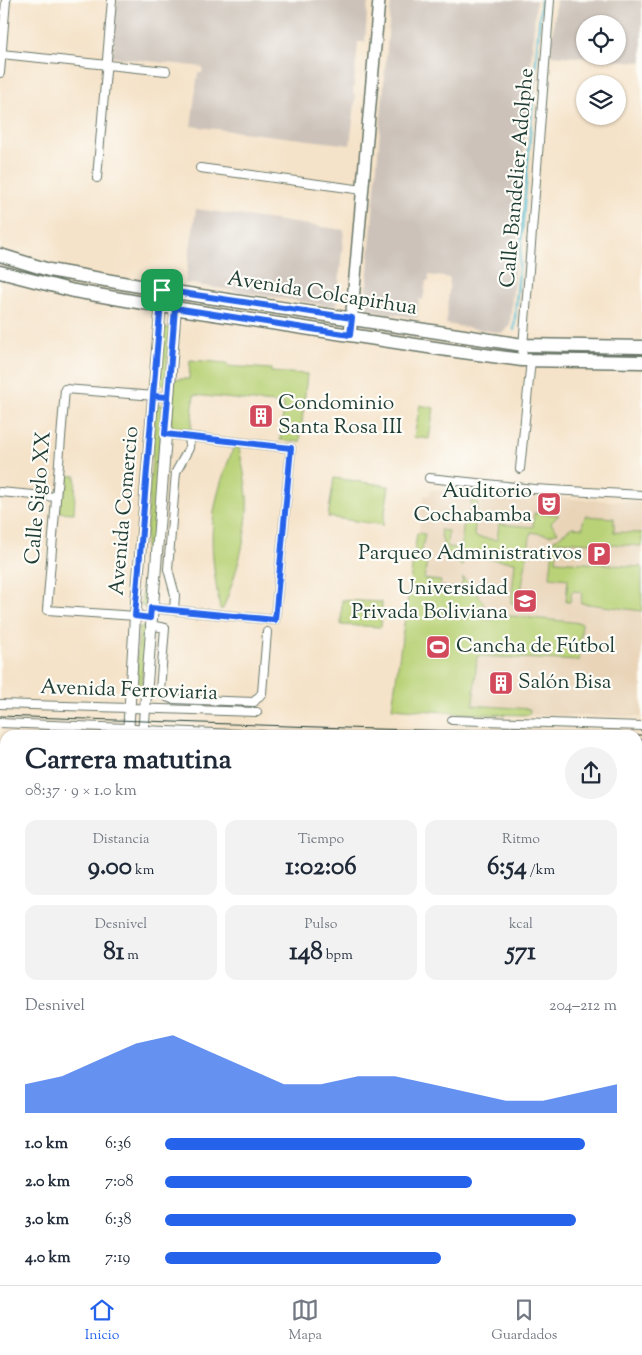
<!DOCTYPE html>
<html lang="es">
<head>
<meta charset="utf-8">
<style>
	body { margin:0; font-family:"Sorts Mill Goudy",serif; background:#f2f2f3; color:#1f2937; height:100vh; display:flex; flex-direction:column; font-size:19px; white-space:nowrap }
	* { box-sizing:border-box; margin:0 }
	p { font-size:16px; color:#747a83 }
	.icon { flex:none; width:28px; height:28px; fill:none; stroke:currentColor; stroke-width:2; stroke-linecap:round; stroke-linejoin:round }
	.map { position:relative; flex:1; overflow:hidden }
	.drawer { position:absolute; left:0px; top:730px; width:642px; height:555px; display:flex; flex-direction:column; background:#fff; border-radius:15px 15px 0 0; box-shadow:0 1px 4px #0004 }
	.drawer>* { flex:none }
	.tools { position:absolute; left:576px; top:15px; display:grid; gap:10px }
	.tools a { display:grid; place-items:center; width:50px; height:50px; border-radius:50%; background:#fff; box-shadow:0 1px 4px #0004; font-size:25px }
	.pin { position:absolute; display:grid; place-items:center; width:42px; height:42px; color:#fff; margin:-21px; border-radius:10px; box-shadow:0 2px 8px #0006 }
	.round { display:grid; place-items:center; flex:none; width:52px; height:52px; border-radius:26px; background:#f2f2f3 }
	.summary { display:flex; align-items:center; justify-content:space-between; height:85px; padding:0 25px }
	h1 { font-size:28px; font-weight:800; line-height:38px }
	.stats { display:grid; grid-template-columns:repeat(3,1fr); gap:8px; height:85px; padding:5px 25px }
	.stats div { display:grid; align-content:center; border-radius:12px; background:#f2f2f3; text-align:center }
	.stats b { font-size:25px; font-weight:800 }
	.stats small { font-size:14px; font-weight:400 }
	.stats p { font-size:14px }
	.chart { height:140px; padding:10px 25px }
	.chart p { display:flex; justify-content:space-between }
	.chart svg { width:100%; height:90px; margin-top:5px; fill:#2563eb; opacity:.7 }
	ul { padding:0 25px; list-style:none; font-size:16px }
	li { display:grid; grid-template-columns:80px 60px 1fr; align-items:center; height:38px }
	li i { height:12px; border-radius:6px; background:#2563eb }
	.tab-bar { display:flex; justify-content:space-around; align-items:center; height:70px; border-top:1px solid #e0e1e3; background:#fff; font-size:14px; color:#747a83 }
	.tab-bar a { display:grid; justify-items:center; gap:2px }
	.tab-bar .current { color:#2563eb }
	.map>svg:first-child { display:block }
	.built { fill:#e9d4b8 }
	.industrial { fill:#ccc2b9; fill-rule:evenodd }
	.green { fill:#b9d277; stroke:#6c8856 }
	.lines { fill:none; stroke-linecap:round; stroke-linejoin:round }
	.stream { stroke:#56bed3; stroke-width:2.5 }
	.canal { stroke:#56bed3; stroke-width:9 }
	.minor-casing { stroke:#6a7768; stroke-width:10 }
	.tertiary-casing { stroke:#6a7768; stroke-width:12 }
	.secondary-casing { stroke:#6a7768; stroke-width:14 }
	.primary-casing { stroke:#6a7768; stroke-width:15 }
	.minor { stroke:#fff; stroke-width:8 }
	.tertiary { stroke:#fff; stroke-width:10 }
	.secondary { stroke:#fff; stroke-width:11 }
	.primary { stroke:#fff; stroke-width:12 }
	.tram { stroke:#1f3d34; stroke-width:1 }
	.route-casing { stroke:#fff; stroke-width:10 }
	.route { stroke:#2563eb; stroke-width:6 }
	.labels { text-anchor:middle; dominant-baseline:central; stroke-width:4.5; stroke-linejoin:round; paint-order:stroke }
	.street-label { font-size:21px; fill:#1f3d34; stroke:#fdfcf7 }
	.poi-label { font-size:21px; fill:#1f3d34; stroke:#fdfcf7; text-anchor:start }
</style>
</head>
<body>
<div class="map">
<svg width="642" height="1285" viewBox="0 0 642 1285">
	<rect width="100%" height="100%" fill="#fdfcf7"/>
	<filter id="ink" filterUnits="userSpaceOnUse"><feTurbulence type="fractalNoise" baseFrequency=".02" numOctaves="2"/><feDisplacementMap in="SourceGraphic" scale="10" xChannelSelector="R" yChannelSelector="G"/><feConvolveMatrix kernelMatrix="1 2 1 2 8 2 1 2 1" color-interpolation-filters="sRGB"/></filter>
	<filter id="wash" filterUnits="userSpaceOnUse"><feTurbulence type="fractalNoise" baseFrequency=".0096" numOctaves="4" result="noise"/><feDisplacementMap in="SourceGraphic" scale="20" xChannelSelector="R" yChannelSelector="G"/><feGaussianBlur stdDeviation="1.12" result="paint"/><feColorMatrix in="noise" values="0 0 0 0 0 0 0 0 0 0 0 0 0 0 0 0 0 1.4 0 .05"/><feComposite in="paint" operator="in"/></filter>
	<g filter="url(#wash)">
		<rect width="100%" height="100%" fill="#f5e3c9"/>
		<path class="built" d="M 431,490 L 642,503 L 642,717 L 472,714 L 392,708 L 424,495 L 429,495 Z"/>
		<path class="industrial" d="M 117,0 L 368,0 L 365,42 L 358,42 L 353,94 L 356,95 L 350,145 L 191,126 L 198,73 L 202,73 L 203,67 L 112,57 Z
			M 391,0 L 536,0 L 510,324 L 506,330 L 501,333 L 446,324 L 450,278 L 429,275 L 429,281 L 426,281 L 423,300 L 419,299 L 417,318 L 370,310 L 365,307 Z
			M 556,0 L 642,0 L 642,62 L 551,55 ZM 585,24 L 618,24 L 618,56 L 585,56 Z
			M 196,209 L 344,230 L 337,304 L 330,306 L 185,283 Z
			M 0,976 L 5,976 L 5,1053 L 0,1053 Z"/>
		<path class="green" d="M 163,328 L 170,328 L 166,384 L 159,384 Z
			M 536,352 L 642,353 L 642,358 L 536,357 Z
			M 190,360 L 227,363 L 227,366 L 271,369 L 271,372 L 307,374 L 300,442 L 280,440 L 284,404 L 194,395 L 191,431 L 176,429 L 171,425 L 174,379 L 189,379 Z
			M 156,404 L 163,405 L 148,606 L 141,606 Z
			M 420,405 L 434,408 L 429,439 L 414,437 Z
			M 234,446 L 239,447 C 242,463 246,480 247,497 C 249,535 236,574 223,609 L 220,609 C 214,574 208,537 216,502 C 220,482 227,465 234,446 Z
			M 62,475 L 76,476 L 74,513 L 59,512 Z
			M 334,478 L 389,486 L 383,525 L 328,517 Z
			M 471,501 L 478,502 L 474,534 L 476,537 L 497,540 L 499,524 L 533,527 L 534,513 L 559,515 L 551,523 L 558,532 L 550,535 L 531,532 L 519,604 L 511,603 L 515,562 L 464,556 L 462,567 L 444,548 L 440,530 L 448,531 L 447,547 L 461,548 L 464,519 L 470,519 Z
			M 586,516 L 614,518 L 614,532 L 642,533 L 642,546 L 558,541 L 556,561 L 642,567 L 642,611 L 581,603 L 582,592 L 572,591 L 570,602 L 566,602 L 568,579 L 550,577 L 554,540 L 572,527 L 583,528 L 583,521 Z
			M 417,533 L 425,534 L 420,560 L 427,561 L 424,579 L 441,581 L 440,586 L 461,590 L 463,577 L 484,603 C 480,609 480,619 490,620 C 494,620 498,617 502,615 L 582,623 L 579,661 L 477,656 L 473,705 L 530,709 L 529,715 L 472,714 L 392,708 Z
			M 342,600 L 382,602 L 381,627 L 341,625 Z
			M 139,627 L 146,627 L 141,694 L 135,694 Z
			M 0,1126 L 5,1126 L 5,1159 L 0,1159 Z
			M 0,1270 L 5,1270 L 5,1280 L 98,1280 L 97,1285 L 0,1282 Z
			M 266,1280 L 328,1280 L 328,1285 L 266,1285 Z"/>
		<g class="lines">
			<path class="stream" d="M 514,330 L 541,0
				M 638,895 L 642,893
				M 427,1285 L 427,1280"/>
			<path class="canal" d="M 638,1042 L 642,1038
				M 638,1087 L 642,1095"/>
		</g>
	</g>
	<g filter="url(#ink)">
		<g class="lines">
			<defs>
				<path id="minor" d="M 1,54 L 166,71
					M 0,73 L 6,0
					M 200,168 L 363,190
					M 97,178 L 112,0
					M 522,360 L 550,0
					M 520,469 L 531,360
					M 429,478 L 534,489 L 642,495
					M 0,492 L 56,497
					M 151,608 L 275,620 L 291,448 L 165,434
					M 174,610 L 175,595 L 168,569 L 176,472 L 189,448 L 190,437
					M 151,617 L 47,610 L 65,389 L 168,397
					M 150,625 L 165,628 L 160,690 L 167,697 L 172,699 L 254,702 L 262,693 L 267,632
					M 0,704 L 257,712
					M 452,720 L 642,726
					M 0,723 L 128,728 L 143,730 L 264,735
					M 638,744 L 642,744
					M 0,812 L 5,812
					M 638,835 L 642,835
					M 638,856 L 642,856
					M 638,900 L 642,898
					M 0,970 L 5,970
					M 638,1131 L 642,1131
					M 0,1163 L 5,1163
					M 0,1261 L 5,1261
					M 115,1280 L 200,1285
					M 260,1285 L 260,1280
					M 334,1285 L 335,1280
					M 418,1285 L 419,1280
					M 432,1285 L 433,1280"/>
				<path id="tertiary" d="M 128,735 L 135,616 L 162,290
					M 143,735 L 177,293
					M 103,1285 L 103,1280"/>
				<path id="secondary" d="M 350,335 L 379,0"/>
				<path id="primary" d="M 0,255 L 49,270 L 162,290 L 523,345 L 642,347
					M 0,272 L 74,291 L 161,306 L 448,350 L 522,360 L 642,362"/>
			</defs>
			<use href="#minor" class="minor-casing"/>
			<use href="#tertiary" class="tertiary-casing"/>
			<use href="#secondary" class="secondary-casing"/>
			<use href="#primary" class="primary-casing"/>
			<use href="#minor" class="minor"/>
			<use href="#tertiary" class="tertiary"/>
			<use href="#secondary" class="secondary"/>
			<use href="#primary" class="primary"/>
			<path class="tram" d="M 0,716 L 375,729 L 627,735
				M 638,735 L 642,735"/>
		</g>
	</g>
	<g class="lines" filter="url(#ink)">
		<defs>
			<path id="route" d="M 162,290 L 153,396 L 168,397 L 165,434 L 291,448 L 275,620 L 151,608 L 150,618 L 135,616 L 153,396 L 168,397 L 175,308 L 350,335 L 352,318 L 162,290"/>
		</defs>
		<use href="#route" class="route-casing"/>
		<use href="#route" class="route"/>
	</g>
	<defs>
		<symbol id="building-square" viewBox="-11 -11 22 22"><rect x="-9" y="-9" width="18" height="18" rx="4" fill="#d1495b" stroke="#fdfcf7"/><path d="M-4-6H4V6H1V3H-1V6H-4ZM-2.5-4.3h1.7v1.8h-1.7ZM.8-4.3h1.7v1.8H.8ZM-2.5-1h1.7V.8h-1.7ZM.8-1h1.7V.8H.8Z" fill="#fff"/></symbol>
		<symbol id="theatre-square" viewBox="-11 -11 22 22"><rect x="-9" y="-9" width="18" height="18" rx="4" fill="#d1495b" stroke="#fdfcf7"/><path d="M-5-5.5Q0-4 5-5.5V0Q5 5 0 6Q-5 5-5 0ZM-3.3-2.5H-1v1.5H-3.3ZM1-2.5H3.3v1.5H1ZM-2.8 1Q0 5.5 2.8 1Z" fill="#fff"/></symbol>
		<symbol id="parking-square" viewBox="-11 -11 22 22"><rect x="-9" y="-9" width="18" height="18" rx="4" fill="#d1495b" stroke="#fdfcf7"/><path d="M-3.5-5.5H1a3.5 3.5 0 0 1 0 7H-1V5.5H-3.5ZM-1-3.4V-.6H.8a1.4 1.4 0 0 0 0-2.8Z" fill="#fff"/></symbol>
		<symbol id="university-square" viewBox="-11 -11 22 22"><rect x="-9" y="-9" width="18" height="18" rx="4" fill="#d1495b" stroke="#fdfcf7"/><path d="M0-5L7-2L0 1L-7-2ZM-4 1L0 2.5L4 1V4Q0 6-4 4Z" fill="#fff"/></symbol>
		<symbol id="stadium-square" viewBox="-11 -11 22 22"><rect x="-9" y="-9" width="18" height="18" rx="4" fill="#d1495b" stroke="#fdfcf7"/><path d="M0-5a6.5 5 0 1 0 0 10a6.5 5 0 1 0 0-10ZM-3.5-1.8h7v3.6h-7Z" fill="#fff"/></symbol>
	</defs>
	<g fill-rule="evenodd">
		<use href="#building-square" x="247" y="402" width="28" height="28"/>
		<use href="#theatre-square" x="535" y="490" width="28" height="28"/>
		<use href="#parking-square" x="585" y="540" width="28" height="28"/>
		<use href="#university-square" x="511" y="587" width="28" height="28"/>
		<use href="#stadium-square" x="424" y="633" width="28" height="28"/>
		<use href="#building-square" x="487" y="669" width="28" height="28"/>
	</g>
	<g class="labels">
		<g class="street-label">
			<text transform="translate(518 178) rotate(-85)">Calle Bandelier Adolphe</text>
			<text transform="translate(322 294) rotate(9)">Avenida Colcapirhua</text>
			<text transform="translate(39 498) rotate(-85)">Calle Siglo XX</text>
			<text transform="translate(125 511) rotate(-85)">Avenida Comercio</text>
			<text transform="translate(129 691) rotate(2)">Avenida Ferroviaria</text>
		</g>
		<g class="poi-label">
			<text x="278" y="404">Condominio<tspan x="278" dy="24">Santa Rosa III</tspan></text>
			<text x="532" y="492" text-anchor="end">Auditorio<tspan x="532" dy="24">Cochabamba</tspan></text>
			<text x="582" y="554" text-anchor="end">Parqueo Administrativos</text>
			<text x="508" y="589" text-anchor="end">Universidad<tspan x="508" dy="24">Privada Boliviana</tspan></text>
			<text x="456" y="647">Cancha de Fútbol</text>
			<text x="518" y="683">Salón Bisa</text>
		</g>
	</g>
</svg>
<div class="tools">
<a><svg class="icon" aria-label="locate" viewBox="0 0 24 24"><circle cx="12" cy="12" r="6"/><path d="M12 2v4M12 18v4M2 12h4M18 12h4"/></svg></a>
<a><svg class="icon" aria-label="layers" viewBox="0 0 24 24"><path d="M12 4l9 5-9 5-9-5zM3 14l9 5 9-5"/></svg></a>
</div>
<div class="pin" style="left:162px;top:290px;background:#1e9e55"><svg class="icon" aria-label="arrive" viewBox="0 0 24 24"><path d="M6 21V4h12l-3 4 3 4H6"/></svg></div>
<section class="drawer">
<div class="summary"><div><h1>Carrera matutina</h1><p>08:37 · 9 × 1.0 km</p></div><a class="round"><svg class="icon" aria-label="share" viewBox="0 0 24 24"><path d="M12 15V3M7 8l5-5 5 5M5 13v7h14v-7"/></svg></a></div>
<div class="stats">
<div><p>Distancia</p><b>9.00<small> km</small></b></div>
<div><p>Tiempo</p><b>1:02:06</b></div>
<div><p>Ritmo</p><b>6:54<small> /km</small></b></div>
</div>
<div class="stats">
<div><p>Desnivel</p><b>81<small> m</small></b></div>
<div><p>Pulso</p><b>148<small> bpm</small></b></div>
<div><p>kcal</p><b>571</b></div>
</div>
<div class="chart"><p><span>Desnivel</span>204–212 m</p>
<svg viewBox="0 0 160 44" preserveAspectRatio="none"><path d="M0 44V30L10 26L20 18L30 10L40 6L50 14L60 22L70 30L80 30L90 26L100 26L110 30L120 34L130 38L140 38L150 34L160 30V44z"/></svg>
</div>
<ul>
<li><b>1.0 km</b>6:36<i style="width:93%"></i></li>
<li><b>2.0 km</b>7:08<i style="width:68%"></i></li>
<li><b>3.0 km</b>6:38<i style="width:91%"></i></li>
<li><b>4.0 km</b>7:19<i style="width:61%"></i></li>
</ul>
</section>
</div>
<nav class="tab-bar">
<a class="current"><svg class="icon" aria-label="home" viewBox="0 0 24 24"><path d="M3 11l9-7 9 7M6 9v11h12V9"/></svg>Inicio</a>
<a><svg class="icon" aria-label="map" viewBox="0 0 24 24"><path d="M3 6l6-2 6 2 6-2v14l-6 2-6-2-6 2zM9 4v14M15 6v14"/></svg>Mapa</a>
<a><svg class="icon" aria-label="saved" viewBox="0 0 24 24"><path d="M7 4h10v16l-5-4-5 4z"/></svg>Guardados</a>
</nav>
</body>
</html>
